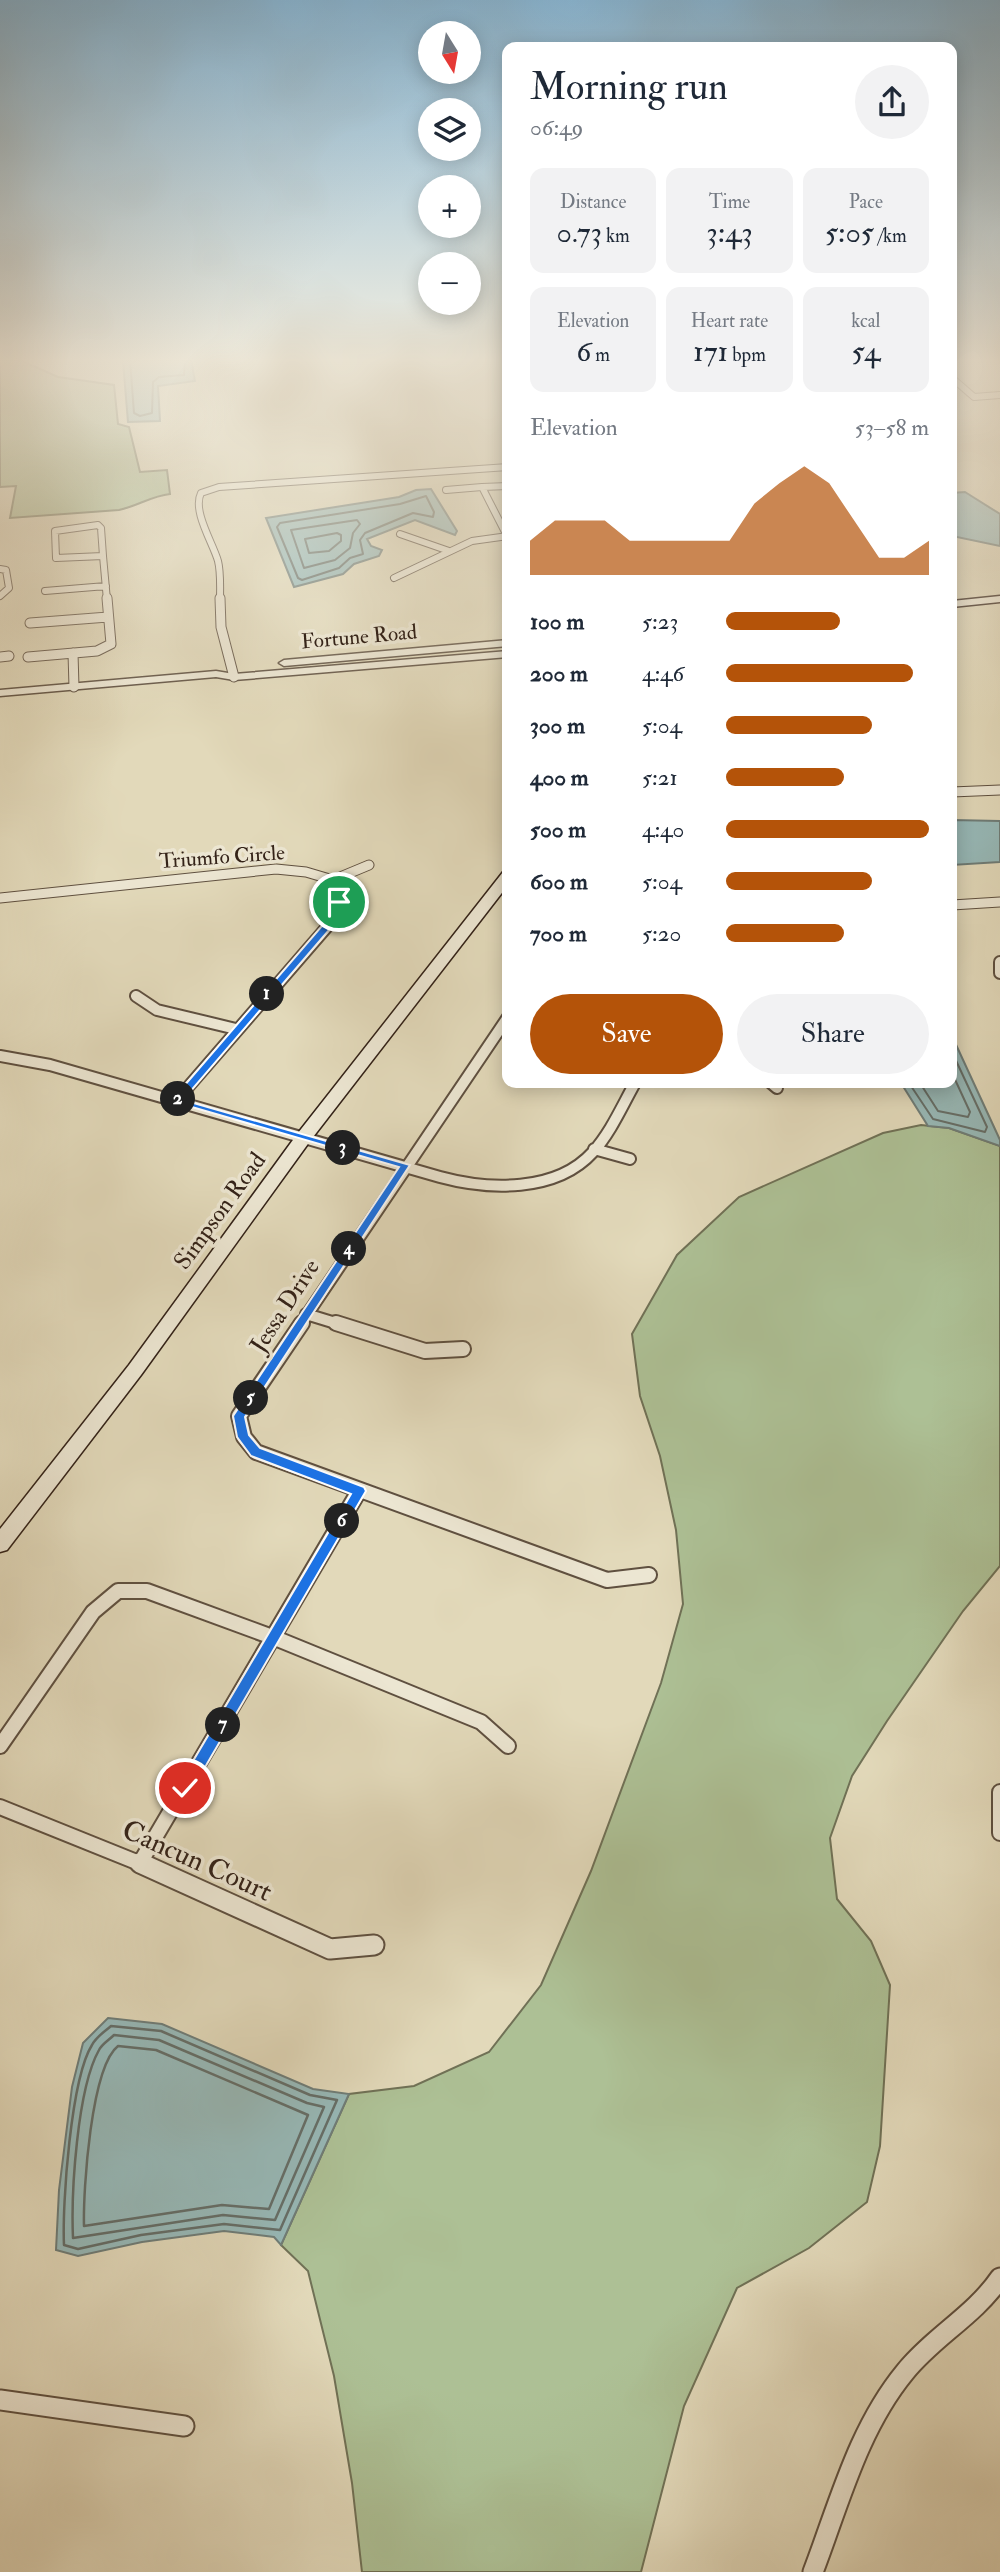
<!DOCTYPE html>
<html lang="en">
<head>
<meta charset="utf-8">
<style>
	body { margin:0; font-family:"IM FELL Double Pica",serif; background:#f2f2f3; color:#1f2937; height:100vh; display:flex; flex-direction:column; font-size:26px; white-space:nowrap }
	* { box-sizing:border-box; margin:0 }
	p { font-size:23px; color:#747a83 }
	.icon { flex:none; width:38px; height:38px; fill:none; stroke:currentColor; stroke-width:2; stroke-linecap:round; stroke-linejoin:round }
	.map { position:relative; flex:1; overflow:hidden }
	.details { position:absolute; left:502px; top:42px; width:455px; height:1046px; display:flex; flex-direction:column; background:#fff; border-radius:14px; box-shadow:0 4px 18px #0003 }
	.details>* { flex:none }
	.needle { width:46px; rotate:169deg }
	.controls { position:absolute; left:418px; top:21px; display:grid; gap:14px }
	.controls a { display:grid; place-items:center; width:63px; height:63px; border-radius:50%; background:#fff; box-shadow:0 4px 18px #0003; font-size:35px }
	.pin { position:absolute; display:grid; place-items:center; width:60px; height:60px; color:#fff; margin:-30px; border:4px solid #fff; border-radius:50%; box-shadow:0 2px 7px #0007 }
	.km { position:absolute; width:35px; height:35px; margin:-18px; border-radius:50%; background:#222; color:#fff; font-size:19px; line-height:35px; text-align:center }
	.round { display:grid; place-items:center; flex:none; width:74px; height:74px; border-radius:37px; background:#f2f2f3 }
	.summary { display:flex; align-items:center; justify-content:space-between; height:119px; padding:0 28px }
	h1 { font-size:38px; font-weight:600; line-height:52px }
	.figures { display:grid; grid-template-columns:repeat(3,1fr); gap:10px; height:119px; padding:7px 28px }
	.figures div { display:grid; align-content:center; border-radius:14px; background:#f2f2f3; text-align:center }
	.figures b { font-size:30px; font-weight:600 }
	.figures small { font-size:19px; font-weight:400 }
	.figures p { font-size:19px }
	.chart { height:196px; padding:14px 28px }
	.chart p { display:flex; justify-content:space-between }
	.chart svg { width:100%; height:126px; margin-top:7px; fill:#b45309; opacity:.7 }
	.primary-button { display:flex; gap:14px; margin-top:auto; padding:14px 28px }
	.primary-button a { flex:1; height:80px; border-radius:42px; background:#b45309; color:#fff; font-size:28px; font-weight:600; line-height:80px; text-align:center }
	.primary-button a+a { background:#f2f2f3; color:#1f2937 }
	ul { padding:0 28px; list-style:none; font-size:23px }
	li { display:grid; grid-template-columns:112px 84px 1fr; align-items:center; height:52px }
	li i { height:18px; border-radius:9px; background:#b45309 }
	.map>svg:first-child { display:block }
	.green { fill:#adc095; stroke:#707156; stroke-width:2 }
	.water { fill:#97b9b8; stroke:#6f7d78; stroke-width:2 }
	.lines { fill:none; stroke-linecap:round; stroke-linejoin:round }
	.shore-far1 { stroke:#656e68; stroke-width:2 }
	.shore { stroke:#656e68; stroke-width:2.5 }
	.minor-far4-casing { stroke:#5f5040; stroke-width:8 }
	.minor-far3-casing { stroke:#5f5040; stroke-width:11 }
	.minor-far2-casing { stroke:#5f5040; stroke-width:14 }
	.minor-far1-casing { stroke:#5f5040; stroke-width:18 }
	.minor-casing { stroke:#5f5040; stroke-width:23 }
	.tertiary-casing { stroke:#5f5040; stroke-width:3 }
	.secondary-casing { stroke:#332218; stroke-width:3 }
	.minor-far4 { stroke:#ece6d2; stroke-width:6 }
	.minor-far3 { stroke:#ece6d2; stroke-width:9 }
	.minor-far2 { stroke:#ece6d2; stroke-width:10 }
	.minor-far1 { stroke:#ece6d2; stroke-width:14 }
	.minor { stroke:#ece6d2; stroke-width:19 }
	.tertiary { fill:#ece6d2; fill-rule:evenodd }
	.secondary { fill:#ece6d2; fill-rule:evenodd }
	.route { fill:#1a73e8; stroke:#fff; stroke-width:2 }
	.labels { text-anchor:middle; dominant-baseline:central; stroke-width:7; stroke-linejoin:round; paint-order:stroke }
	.far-street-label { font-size:21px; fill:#332218; stroke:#ece6d2 }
	.street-label { font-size:24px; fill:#332218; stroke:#ece6d2 }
	.near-street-label { font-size:28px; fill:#332218; stroke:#ece6d2 }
</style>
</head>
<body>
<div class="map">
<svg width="1000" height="2572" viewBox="0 0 1000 2572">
	<rect width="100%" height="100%" fill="#e2d9ba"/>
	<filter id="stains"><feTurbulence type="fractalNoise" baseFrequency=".00286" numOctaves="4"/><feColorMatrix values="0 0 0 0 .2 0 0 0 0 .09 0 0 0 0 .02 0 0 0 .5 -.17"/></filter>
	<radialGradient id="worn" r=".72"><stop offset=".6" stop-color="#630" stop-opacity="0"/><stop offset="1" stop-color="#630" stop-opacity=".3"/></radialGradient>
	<path class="green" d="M 0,360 L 20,360 L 58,377 L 114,385 L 118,424 L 129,427 L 140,472 L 167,470 L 170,494 C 151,496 138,506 119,510 L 10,518 L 16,486 L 0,487 Z
		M 921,1125 L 949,1128 L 1000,1146 L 1000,1566 L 963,1611 L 887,1721 L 852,1776 L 830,1838 L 837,1899 L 871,1941 L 890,1985 L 880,2146 L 867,2202 L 809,2248 L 737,2288 L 684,2406 L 641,2572 L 362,2572 L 352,2483 L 334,2376 L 308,2271 L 281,2245 L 349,2094 L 414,2086 L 489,2052 L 541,1985 L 591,1871 L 661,1683 L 683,1604 L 676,1530 L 660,1456 L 640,1396 L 632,1334 L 677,1255 L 739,1197 L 883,1133 Z"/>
	<path class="water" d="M 191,360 L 195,381 L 158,386 L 160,421 L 128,422 L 123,361 Z
		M 431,489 L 457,531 L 455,535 L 415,520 L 367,539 L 371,546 L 382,550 L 379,556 L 354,564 L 343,574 L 294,587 L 266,518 L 399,497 L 416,490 Z
		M 965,492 L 1000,514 L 1000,546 L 952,536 L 952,493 Z
		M 952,820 L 1000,821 L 1000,862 L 952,865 Z
		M 952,1036 L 1000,1140 L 1000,1146 L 949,1128 L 928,1126 L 901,1083 L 952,1083 Z
		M 108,2018 L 162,2024 L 313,2089 L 349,2094 L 281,2245 L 274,2237 L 224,2231 L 142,2242 L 78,2256 L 56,2250 L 59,2190 L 72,2087 L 83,2043 Z"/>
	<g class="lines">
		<path class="shore-far1" d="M 130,360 L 134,413 L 140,416 L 152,413 L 153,382 L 159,377 L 184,375 L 185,360
			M 426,496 L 434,512 L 433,517 L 413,513 L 365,533 L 360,540 L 363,554 L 350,558 L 339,568 L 302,580 L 298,578 L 277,527 L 280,523 L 400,504 Z
			M 357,520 L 360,524 L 353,533 L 350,548 L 335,560 L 304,568 L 291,530 Z
			M 337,533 L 341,535 L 341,541 L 329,551 L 309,553 L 305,539 Z
			M 909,1083 L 933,1119 L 985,1132 L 987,1127 L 952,1052
			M 920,1083 L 938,1111 L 968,1117 L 970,1112 L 952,1073"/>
		<path class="shore" d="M 111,2026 L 161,2031 L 310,2095 L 337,2100 L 280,2230 L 224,2224 L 141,2235 L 78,2249 L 64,2245 C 62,2204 71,2078 92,2045 C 96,2037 104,2032 111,2026 Z
			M 114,2035 L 159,2040 L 307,2103 L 324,2107 L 275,2220 L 223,2215 L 73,2238 C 71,2193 77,2089 99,2050 C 102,2044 109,2040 114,2035 Z
			M 118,2046 L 156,2050 L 308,2115 L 269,2209 L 222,2205 L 84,2226 C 83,2190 91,2067 118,2046 Z"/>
		<defs>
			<path id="minor-far4" d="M 952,378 L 974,397 L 1000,395
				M 446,490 L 482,487
				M 98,525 L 101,528 L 103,556 L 56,558 L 55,531 Z
				M 400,534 L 449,551
				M 507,536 L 482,487 L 508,486
				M 103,556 L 107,600
				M 0,569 L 6,570 L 9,588 L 0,596
				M 394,578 L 472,541 L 508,536
				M 45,591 L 106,586
				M 220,600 C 220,588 221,573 218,561 C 213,543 192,511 201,493 L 219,487 L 508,467"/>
			<path id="minor-far3" d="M 220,598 L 221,627 L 234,677
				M 30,623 L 108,617
				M 73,653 L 74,687
				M 0,657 L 9,656
				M 28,657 L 97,651 L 111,644 L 107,598
				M 952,792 L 1000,790
				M 333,880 L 369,865
				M 0,898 L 276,869 L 306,872 L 333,880 L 339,903 L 335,914
				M 952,905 L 1000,902"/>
			<path id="minor-far2" d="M 1000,962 L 1000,973
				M 136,996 L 157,1010 L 236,1029
				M 0,1056 L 50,1065 L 440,1177 C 488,1190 556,1193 593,1152 C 611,1132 622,1106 635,1083
				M 771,1083 L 777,1088
				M 176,1101 L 333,920 L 336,912
				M 594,1149 L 630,1159
				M 306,1314 L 342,1325
				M 300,1325 L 508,1017"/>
			<path id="minor-far1" d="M 302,1323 L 239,1416 L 244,1437 L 256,1452 L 607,1580 L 649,1575
				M 336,1323 L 425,1351 L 463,1349
				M 0,1746 L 93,1612 L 118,1591 L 147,1591 L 275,1638 L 481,1722 L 508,1746
				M 1000,1792 L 1000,1833
				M 0,1807 L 144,1865
				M 140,1863 L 359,1491"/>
			<path id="minor" d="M 140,1863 L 330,1949 L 374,1945
				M 0,2400 L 184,2426
				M 813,2572 C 839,2504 858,2429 905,2372 C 933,2337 974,2316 1000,2278"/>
			<path id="tertiary" d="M 508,640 L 508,646 L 284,666 L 279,663 L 284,660 Z
				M 508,651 L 508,657 L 234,680 L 216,677 L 0,696 L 0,690 L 216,671 L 234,674 Z"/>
			<path id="secondary" d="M 503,360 L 508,360 L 508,364 L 505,364 Z
				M 1000,596 L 1000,602 L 952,607 L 952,601 Z
				M 508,871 L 508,885 L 310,1141 L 141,1375 L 7,1550 L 0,1552 L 0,1529 L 129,1365 L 298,1133 L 503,872 Z"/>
		</defs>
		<use href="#minor-far4" class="minor-far4-casing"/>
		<use href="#minor-far3" class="minor-far3-casing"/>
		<use href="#minor-far2" class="minor-far2-casing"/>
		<use href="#minor-far1" class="minor-far1-casing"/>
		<use href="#minor" class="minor-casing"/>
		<use href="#tertiary" class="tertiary-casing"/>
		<use href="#secondary" class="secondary-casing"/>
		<use href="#minor-far4" class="minor-far4"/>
		<use href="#minor-far3" class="minor-far3"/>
		<use href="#minor-far2" class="minor-far2"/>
		<use href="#minor-far1" class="minor-far1"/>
		<use href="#minor" class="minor"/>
		<use href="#tertiary" class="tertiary"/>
		<use href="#secondary" class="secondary"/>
	</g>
	<linearGradient id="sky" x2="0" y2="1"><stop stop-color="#87b6d5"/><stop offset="0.5" stop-color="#f2eee0"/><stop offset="1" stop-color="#f2eee0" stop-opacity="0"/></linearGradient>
	<rect width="1000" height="720" fill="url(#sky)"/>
	<path class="route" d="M 336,901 L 344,902 L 336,922 L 183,1100 L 410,1165 L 245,1417 L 249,1435 L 260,1448 L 364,1487 L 366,1491 L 190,1793 L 185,1795 L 180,1793 L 180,1783 L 351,1494 L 251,1456 L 237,1437 L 233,1416 L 399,1167 L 171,1101 L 328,919 Z"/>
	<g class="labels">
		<g class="far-street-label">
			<text transform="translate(359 637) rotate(-5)">Fortune Road</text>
			<text transform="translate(222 857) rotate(-4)">Triumfo Circle</text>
		</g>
		<g class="street-label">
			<text transform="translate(220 1211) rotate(-54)">Simpson Road</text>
			<text transform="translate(285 1306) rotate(-57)">Jessa Drive</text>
		</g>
		<g class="near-street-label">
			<text transform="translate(197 1861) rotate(24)">Cancun Court</text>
		</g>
	</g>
	<rect width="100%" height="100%" filter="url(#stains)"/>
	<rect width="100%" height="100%" fill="url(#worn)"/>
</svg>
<div class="controls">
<a><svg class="needle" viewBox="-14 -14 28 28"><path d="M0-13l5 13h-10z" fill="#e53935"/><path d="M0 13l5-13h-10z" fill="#747a83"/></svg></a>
<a><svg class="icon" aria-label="layers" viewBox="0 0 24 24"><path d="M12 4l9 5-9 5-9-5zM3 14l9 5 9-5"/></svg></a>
<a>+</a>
<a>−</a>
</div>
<div class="pin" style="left:339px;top:902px;background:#1e9e55"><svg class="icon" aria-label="arrive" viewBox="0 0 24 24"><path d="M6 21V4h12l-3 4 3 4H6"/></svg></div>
<div class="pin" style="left:185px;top:1788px;background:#d93025"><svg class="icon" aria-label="check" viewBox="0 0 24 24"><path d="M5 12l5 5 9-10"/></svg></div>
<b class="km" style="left:267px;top:994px">1</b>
<b class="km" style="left:178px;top:1099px">2</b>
<b class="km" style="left:343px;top:1148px">3</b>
<b class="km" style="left:349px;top:1249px">4</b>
<b class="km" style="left:251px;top:1398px">5</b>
<b class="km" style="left:342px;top:1521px">6</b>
<b class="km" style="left:223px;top:1725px">7</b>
<section class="details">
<div class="summary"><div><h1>Morning run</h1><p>06:49</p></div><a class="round"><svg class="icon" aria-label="share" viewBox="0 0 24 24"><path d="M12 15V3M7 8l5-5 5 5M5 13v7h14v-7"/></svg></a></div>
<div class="figures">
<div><p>Distance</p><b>0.73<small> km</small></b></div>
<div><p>Time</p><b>3:43</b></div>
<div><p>Pace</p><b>5:05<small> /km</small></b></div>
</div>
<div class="figures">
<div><p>Elevation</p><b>6<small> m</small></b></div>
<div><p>Heart rate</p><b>171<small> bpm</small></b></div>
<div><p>kcal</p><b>54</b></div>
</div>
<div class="chart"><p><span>Elevation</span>53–58 m</p>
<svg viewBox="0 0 160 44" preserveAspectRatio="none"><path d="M0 44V32L10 25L20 25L30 25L40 32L50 32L60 32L70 32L80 32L90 19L100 12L110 6L120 12L130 25L140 38L150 38L160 32V44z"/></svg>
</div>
<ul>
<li><b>100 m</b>5:23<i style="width:56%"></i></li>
<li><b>200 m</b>4:46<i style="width:92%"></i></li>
<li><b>300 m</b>5:04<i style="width:72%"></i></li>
<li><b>400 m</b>5:21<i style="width:58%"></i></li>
<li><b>500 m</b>4:40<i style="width:100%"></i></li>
<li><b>600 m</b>5:04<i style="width:72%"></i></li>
<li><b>700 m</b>5:20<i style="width:58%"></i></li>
</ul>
<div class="primary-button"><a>Save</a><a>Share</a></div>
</section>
</div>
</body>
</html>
